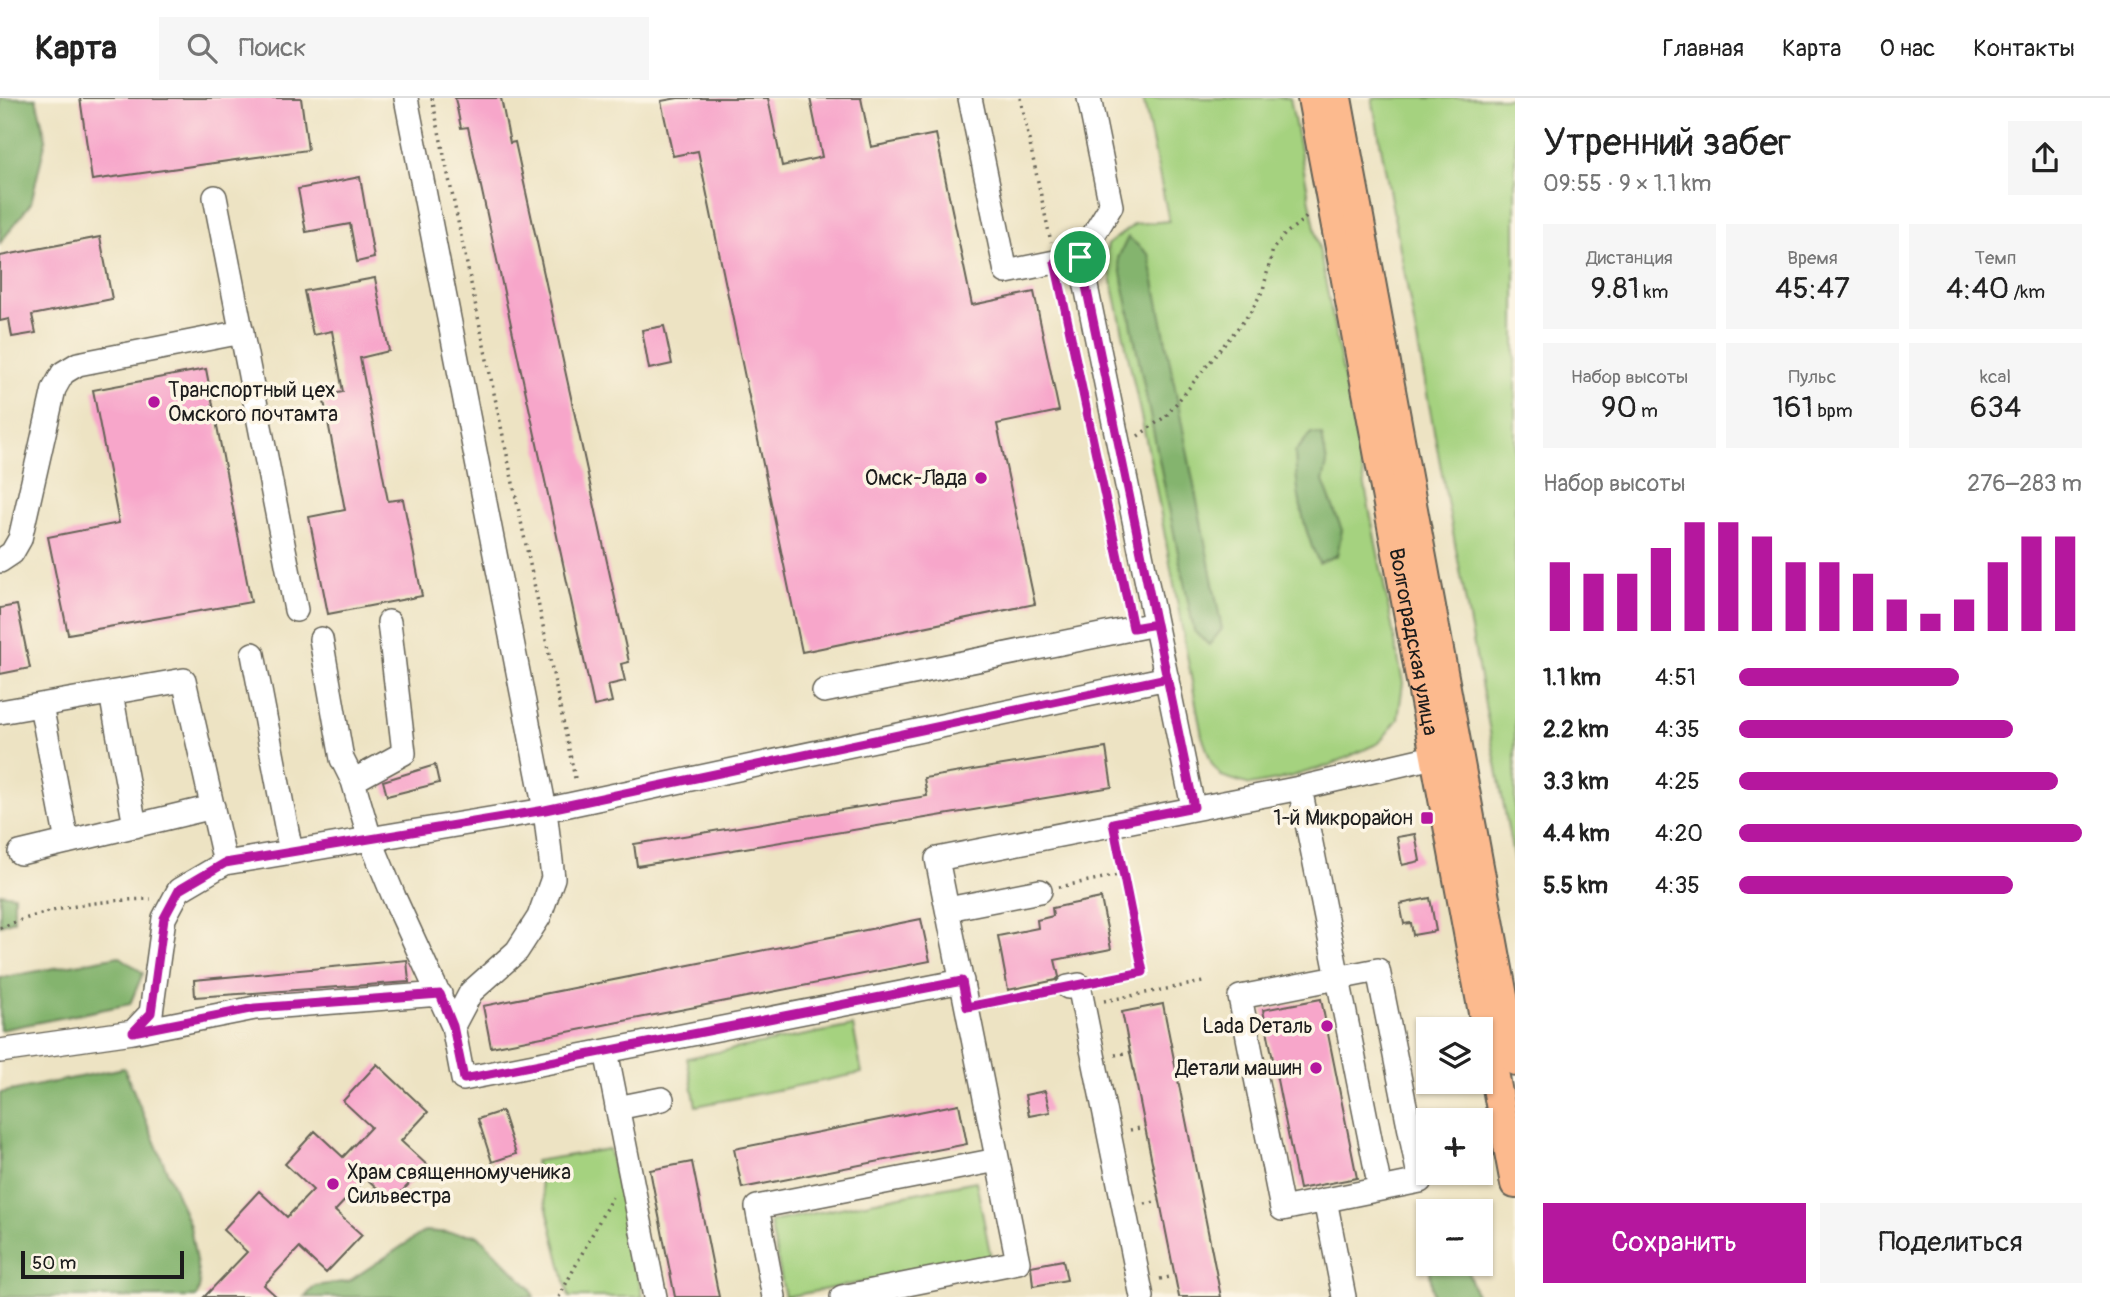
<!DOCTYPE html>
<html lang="ru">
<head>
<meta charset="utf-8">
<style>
	body { margin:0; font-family:Pangolin,sans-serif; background:#f6f6f6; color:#222; height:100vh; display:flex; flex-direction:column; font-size:26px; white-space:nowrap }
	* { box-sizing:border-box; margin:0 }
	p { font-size:23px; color:#767676 }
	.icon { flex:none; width:38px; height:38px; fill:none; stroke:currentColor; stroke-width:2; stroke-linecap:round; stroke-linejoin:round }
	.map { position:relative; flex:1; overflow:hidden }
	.panel { display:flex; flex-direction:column; background:#fff; width:595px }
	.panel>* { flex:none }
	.fabs { position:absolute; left:1416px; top:919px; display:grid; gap:14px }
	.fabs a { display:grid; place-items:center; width:77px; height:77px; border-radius:0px; background:#fff; box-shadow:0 2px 5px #0004; font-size:35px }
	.scale { position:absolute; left:21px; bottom:18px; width:163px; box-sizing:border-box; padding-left:7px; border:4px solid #1c1c1c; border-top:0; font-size:19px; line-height:24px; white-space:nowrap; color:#1c1c1c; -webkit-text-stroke:5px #fcf5e5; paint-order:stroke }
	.pin { position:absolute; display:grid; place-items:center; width:60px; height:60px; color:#fff; margin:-30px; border:4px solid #fff; border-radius:50%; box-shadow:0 2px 7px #0007 }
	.round { display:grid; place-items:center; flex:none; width:74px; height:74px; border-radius:0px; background:#f6f6f6 }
	.summary { display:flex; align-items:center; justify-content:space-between; height:119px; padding:0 28px }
	h1 { font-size:38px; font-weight:600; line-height:52px }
	.figures { display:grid; grid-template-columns:repeat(3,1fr); gap:10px; height:119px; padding:7px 28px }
	.figures div { display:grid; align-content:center; border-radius:0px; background:#f6f6f6; text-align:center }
	.figures b { font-size:30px; font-weight:600 }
	.figures small { font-size:19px; font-weight:400 }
	.figures p { font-size:19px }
	.chart { height:196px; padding:14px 28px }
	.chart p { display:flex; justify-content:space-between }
	.chart svg { width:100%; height:126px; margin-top:7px; stroke:#b5179e; stroke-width:6 }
	.primary-button { display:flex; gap:14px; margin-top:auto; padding:14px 28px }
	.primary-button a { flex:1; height:80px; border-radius:0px; background:#b5179e; color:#fff; font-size:28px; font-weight:600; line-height:80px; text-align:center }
	.primary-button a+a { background:#f6f6f6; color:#222 }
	ul { padding:0 28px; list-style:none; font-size:23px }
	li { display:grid; grid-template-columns:112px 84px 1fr; align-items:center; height:52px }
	li i { height:18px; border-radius:9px; background:#b5179e }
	header { display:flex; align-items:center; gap:42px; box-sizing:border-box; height:98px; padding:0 35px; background:#fff; border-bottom:2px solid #e0e0e0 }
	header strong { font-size:33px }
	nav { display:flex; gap:38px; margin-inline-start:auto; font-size:24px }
	.search { width:490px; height:63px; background:#f6f6f6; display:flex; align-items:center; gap:18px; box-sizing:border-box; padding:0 24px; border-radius:0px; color:#767676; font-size:26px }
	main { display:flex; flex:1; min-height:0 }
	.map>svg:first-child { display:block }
	.green { fill:#a5d27f; stroke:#60774e; stroke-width:2 }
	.forest { fill:#84b46e; stroke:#506845; stroke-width:2 }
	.building { fill:#f7a6ca }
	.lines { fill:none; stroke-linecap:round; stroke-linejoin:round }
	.minor-casing { stroke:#656256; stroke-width:26 }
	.major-casing { stroke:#656256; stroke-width:32 }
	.path { stroke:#656256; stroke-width:3.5; stroke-dasharray:2 5; stroke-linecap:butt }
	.minor { stroke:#fff; stroke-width:23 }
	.major { stroke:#fcba8e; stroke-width:28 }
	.route-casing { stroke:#fff; stroke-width:14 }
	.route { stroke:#b5179e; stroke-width:9 }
	.poi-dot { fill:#b5179e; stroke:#fcf5e5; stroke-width:2.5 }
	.labels { text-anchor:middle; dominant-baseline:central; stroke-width:7; stroke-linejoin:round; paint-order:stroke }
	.poi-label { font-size:21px; fill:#1c1c1c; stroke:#fcf5e5; text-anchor:end }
	.street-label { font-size:21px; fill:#1c1c1c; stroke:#fcf5e5 }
</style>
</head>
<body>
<header>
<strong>Карта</strong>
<div class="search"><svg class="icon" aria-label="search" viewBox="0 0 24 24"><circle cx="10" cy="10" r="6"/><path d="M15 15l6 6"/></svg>Поиск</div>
<nav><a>Главная</a><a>Карта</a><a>О нас</a><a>Контакты</a></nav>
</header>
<main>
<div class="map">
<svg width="1515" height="1199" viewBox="0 0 1515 1199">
	<rect width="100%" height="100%" fill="#fcf5e5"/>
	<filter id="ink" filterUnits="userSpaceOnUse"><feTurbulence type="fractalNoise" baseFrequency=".0143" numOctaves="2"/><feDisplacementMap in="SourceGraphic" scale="14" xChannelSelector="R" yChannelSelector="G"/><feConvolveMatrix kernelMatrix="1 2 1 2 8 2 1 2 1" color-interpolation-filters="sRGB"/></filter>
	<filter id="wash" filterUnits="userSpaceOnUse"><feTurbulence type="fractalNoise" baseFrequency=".00686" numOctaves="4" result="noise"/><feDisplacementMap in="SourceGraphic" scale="28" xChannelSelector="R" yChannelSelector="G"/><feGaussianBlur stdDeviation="1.57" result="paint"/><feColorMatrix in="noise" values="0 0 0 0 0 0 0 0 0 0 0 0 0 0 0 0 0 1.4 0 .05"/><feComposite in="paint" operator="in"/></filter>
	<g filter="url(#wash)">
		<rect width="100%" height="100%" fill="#ede3c3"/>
		<path class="green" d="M 1143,0 L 1290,0 L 1403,585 L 1398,621 L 1379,645 L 1328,668 L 1278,682 L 1250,687 L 1221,678 L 1212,666 L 1202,638 L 1154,379 L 1106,155 L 1108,146 L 1135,126 L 1169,123 Z
			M 1372,0 L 1515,0 L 1515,768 Z
			M 853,928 L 862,975 L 696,1008 L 687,960 Z
			M 609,1051 L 643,1199 L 569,1199 L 535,1063 Z
			M 976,1083 L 991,1160 L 785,1199 L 770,1124 Z"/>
		<path class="forest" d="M 0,0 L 36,0 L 46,41 L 31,105 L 0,145 Z
			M 1128,139 L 1149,157 L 1222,531 L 1209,547 L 1194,533 L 1118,160 Z
			M 1311,335 L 1322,337 L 1327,366 L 1323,383 L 1342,432 L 1337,457 L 1319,465 C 1302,430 1296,393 1295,354 Z
			M 0,795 L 14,797 L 14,822 L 0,827 Z
			M 119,858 L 143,875 L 130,906 L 0,932 L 0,880 Z
			M 124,970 L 190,1128 L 200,1186 L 197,1199 L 0,1199 L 0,995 Z
			M 425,1133 L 478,1137 L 530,1190 L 534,1199 L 305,1199 L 315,1188 L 349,1183 Z
			M 1429,1166 L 1465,1166 L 1477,1199 L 1433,1199 Z"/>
		<g id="blocks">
			<path class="building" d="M 80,0 L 301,0 L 308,52 L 92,82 Z
				M 455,0 L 501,0 L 510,45 L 515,44 L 629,564 L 621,566 L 625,583 L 608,587 L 612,604 L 594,608 L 468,29 L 461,30 Z
				M 678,0 L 768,0 L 782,68 L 822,59 L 810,0 L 861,0 L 871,49 L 936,36 L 972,207 L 1034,194 L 1059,313 L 997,326 L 1035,506 L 802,554 L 698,53 L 673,58 L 661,3 Z
				M 360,79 L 374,160 L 357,164 L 350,126 L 306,134 L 298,91 Z
				M 100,139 L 112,201 L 32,217 L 36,235 L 12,239 L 9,221 L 0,223 L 0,158 Z
				M 375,180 L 389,253 L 360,260 L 388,403 L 403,401 L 422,498 L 328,516 L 309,419 L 345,412 L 323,298 L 343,294 L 332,233 L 313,237 L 304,193 Z
				M 664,228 L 672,266 L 649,271 L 642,232 Z
				M 206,271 L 251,504 L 68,536 L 48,439 L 119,425 L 93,292 Z
				M 17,507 L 30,570 L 0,576 L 0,510 Z
				M 1106,650 L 1112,689 L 637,768 L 634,746 L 927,698 L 924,680 Z
				M 435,667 L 439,685 L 387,698 L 383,683 Z
				M 1415,736 L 1420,763 L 1402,767 L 1397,739 Z
				M 1101,800 L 1111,851 L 1055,862 L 1059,879 L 1056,882 L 1008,892 L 998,838 L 1038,830 L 1037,822 L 1053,818 L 1052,810 Z
				M 1430,800 L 1436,833 L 1413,837 L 1411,825 L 1404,826 L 1400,806 Z
				M 921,821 L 930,863 L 491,949 L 483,908 Z
				M 407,862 L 409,884 L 195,899 L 194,882 Z
				M 1321,901 L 1357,1080 L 1299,1091 L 1263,912 Z
				M 1163,906 L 1221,1199 L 1179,1199 L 1122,914 Z
				M 377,966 L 428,1014 L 401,1043 L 427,1067 L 392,1104 L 366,1080 L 335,1113 L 362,1137 L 326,1175 L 299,1150 L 264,1187 L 277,1199 L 204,1199 L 247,1154 L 223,1132 L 259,1093 L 287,1119 L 313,1092 L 285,1066 L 315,1033 L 343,1059 L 371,1029 L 343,1003 Z
				M 1045,993 L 1050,1014 L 1029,1018 L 1025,997 Z
				M 959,1006 L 967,1046 L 742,1090 L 734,1051 Z
				M 502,1013 L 516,1056 L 492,1064 L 478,1021 Z
				M 692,1064 L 719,1199 L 675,1199 L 667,1159 L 650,1072 Z
				M 1063,1162 L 1067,1182 L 1033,1188 L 1031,1168 Z"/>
		</g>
	</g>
	<g filter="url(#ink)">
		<use href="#blocks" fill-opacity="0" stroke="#656256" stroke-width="2"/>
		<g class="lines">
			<defs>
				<path id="minor" d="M 406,0 L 545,712 L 553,780 L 539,819 L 517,853 L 471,894 L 453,928
					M 970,0 L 1006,174 L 1080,159 L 1193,709
					M 215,99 L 296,512
					M 1080,159 L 1111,108 L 1089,0
					M 0,463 L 12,455 L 20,441 L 54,291 L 63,275 L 78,266 L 242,234
					M 321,541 L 342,661 L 353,683 L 370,741 L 394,799 L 453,928 L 463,981 L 962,883
					M 253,556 L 291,754
					M 824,593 L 1155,526
					M 111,595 L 135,728
					M 41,607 L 67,744
					M 0,614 L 184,582 L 225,765
					M 353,683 L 404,655 L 389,524
					M 1300,690 L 1380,1091
					M 20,755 L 213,709
					M 948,811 L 1040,793
					M 1378,872 L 1420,1083 L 1282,1111 L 1240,899 Z
					M 1068,889 L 1079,887 L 1142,1199
					M 133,934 L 151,915 L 164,820 L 179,792 L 225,765 L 545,712 L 1167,580
					M 0,953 L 133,934 L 255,910 L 440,896
					M 606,953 L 655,1199
					M 617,1010 L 662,1001
					M 1325,1102 L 1344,1199
					M 774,1199 L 757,1109 L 997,1062
					M 842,1199 L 1018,1164 L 937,761 L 1300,690 L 1433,659"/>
				<g id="major">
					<path id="s1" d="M 1312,0 L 1515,1086"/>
					<path d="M 1337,0 L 1515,963"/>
				</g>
			</defs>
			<use href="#minor" class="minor-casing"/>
			<use href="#major" class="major-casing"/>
			<path class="path" d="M 432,0 L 576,685
				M 1020,0 L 1051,144
				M 1060,186 L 1080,281
				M 1138,338 L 1166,318 L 1250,215 L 1263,192 L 1273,151 L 1285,136 L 1308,118
				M 1059,789 L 1123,776
				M 0,830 C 49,810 98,802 151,801
				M 1099,883 L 1143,874 L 1117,748
				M 1104,903 L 1203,884
				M 986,905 L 1047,893
				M 1115,957 L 1130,954
				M 1130,1032 L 1145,1029
				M 1145,1106 L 1160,1103
				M 1160,1181 L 1175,1178
				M 559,1199 L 612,1099"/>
			<use href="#minor" class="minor"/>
			<use href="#major" class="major"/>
		</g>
	</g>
	<g class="lines" filter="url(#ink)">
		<defs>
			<path id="route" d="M 1080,159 L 1167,580 L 545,712 L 225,765 L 179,792 L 164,820 L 151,915 L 133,934 L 255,910 L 440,896 L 453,928 L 464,981 L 962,883 L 967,909 L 1143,874 L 1113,725 L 1194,709 L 1156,526 L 1133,530 L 1055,164 L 1080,159"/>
		</defs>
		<use href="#route" class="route-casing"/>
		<use href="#route" class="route"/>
	</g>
	<g class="poi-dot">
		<circle cx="154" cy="304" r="7"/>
		<circle cx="981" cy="380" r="7"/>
		<rect x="1420" y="713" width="14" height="14" rx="3.5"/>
		<circle cx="1327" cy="928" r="7"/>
		<circle cx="1316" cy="970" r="7"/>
		<circle cx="333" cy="1086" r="7"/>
	</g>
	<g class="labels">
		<g class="poi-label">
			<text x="168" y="292" text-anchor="start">Транспортный цех<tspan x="168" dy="24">Омского почтамта</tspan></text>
			<text x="967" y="380">Омск-Лада</text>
			<text x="1413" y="720">1-й Микрорайон</text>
			<text x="1313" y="928">Lada Dеталь</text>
			<text x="1302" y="970">Детали машин</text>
			<text x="347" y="1074" text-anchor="start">Храм священномученика<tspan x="347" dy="24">Сильвестра</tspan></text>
		</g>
		<g class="street-label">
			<text stroke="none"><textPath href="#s1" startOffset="553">Волгоградская улица</textPath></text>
		</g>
	</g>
</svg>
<div class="fabs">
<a><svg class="icon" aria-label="layers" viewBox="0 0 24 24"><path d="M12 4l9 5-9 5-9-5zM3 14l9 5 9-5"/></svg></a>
<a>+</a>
<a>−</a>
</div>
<div class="scale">50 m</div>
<div class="pin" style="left:1080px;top:159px;background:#1e9e55"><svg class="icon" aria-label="arrive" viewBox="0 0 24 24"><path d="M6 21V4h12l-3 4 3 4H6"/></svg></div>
</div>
<section class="panel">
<div class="summary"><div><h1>Утренний забег</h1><p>09:55 · 9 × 1.1 km</p></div><a class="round"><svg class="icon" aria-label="share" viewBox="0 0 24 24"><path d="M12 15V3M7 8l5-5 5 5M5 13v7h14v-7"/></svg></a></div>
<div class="figures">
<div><p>Дистанция</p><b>9.81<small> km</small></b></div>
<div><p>Время</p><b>45:47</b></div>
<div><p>Темп</p><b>4:40<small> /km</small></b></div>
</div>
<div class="figures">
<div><p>Набор высоты</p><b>90<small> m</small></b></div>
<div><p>Пульс</p><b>161<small> bpm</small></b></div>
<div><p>kcal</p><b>634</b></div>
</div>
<div class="chart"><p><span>Набор высоты</span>276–283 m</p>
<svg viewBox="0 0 160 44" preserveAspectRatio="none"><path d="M5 44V20M15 44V24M25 44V24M35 44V15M45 44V6M55 44V6M65 44V11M75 44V20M85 44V20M95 44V24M105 44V33M115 44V38M125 44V33M135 44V20M145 44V11M155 44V11"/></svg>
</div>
<ul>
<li><b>1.1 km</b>4:51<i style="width:64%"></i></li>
<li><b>2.2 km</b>4:35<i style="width:80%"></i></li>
<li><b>3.3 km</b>4:25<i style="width:93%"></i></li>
<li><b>4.4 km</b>4:20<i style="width:100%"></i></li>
<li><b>5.5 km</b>4:35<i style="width:80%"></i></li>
</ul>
<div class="primary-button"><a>Сохранить</a><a>Поделиться</a></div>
</section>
</main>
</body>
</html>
